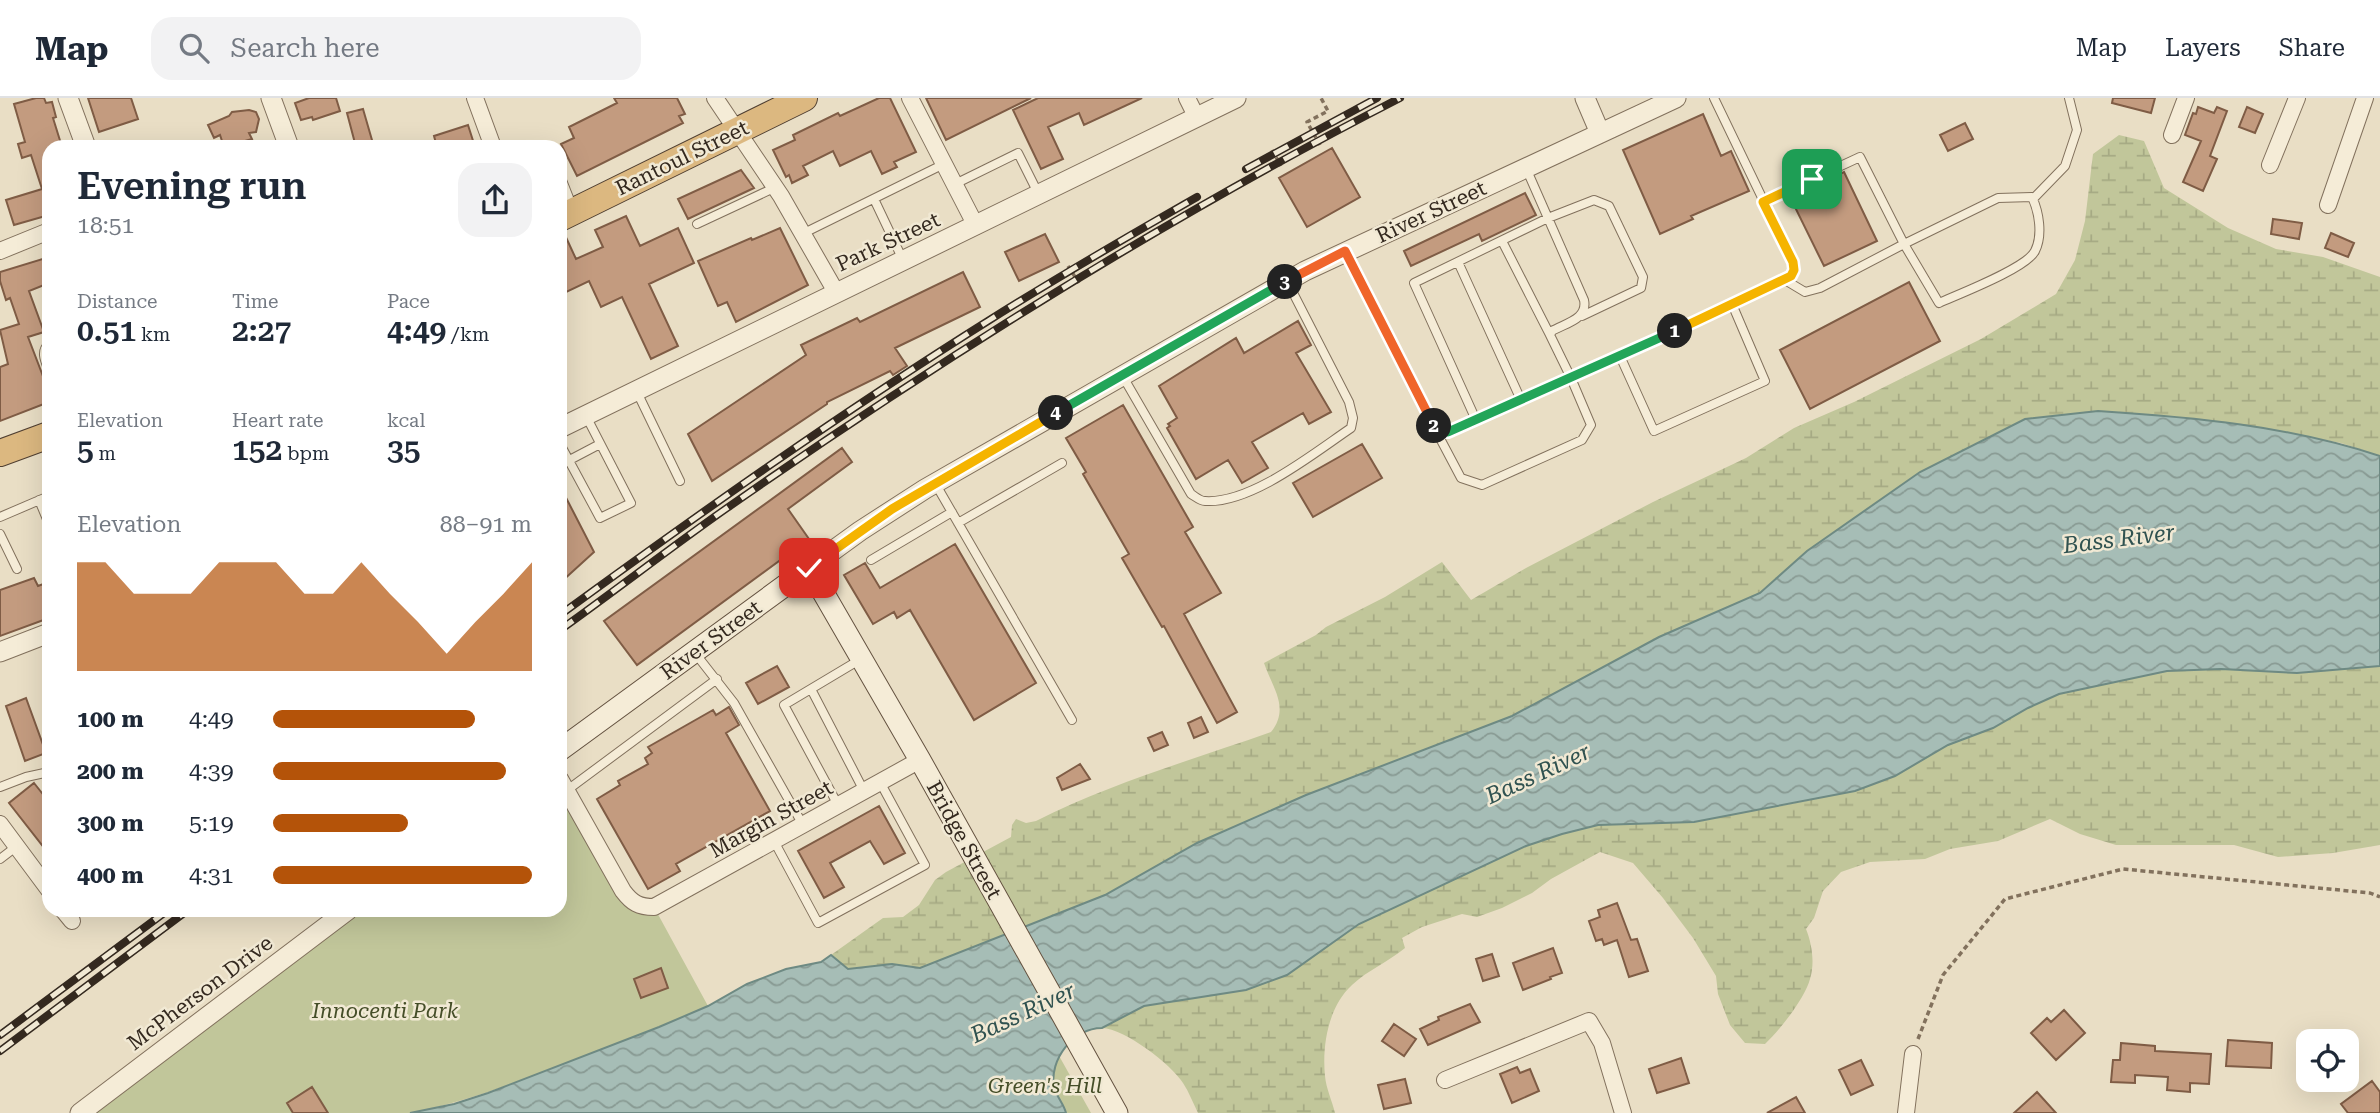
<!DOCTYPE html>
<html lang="en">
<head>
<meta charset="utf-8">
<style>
	body { margin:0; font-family:"Roboto Serif",serif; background:#f2f2f3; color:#1f2937; height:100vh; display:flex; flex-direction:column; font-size:26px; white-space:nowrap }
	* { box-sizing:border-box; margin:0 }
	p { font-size:23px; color:#747a83 }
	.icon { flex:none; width:38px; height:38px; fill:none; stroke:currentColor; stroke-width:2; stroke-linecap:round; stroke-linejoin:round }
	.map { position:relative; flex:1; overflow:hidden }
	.side { position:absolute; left:42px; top:42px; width:525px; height:777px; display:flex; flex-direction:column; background:#fff; border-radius:21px; box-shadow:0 7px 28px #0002 }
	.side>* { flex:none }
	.controls { position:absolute; left:2296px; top:931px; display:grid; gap:14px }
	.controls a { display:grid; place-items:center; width:63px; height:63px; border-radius:14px; background:#fff; box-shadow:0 7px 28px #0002; font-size:35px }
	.pin { position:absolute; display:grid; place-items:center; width:60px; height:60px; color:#fff; margin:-30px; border-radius:14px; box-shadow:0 4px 10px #0006 }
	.km { position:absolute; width:35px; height:35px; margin:-18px; border-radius:50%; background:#222; color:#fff; font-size:19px; line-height:35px; text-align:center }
	.round { display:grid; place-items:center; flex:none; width:74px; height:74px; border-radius:21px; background:#f2f2f3 }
	.headline { display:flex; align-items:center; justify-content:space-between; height:119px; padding:0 35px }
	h1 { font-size:38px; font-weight:600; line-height:52px }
	.stats { display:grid; grid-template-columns:repeat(3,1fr); gap:10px; height:119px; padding:7px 35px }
	.stats div { display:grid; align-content:center }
	.stats b { font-size:30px; font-weight:600 }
	.stats small { font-size:19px; font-weight:400 }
	.stats p { font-size:19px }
	.chart { height:196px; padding:14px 35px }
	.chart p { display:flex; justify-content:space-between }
	.chart svg { width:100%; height:126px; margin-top:7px; fill:#b45309; opacity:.7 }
	ul { padding:0 35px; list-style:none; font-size:23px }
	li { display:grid; grid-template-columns:112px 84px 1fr; align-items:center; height:52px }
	li i { height:18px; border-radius:9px; background:#b45309 }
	header { display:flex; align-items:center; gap:42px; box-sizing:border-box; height:98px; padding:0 35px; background:#fff; border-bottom:2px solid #e0e1e3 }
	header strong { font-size:33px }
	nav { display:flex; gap:38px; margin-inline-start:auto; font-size:24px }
	.search { width:490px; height:63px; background:#f2f2f3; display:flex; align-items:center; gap:18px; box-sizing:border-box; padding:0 24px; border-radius:21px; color:#747a83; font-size:26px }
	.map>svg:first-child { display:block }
	.wetland { fill:url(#wetland-marsh) }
	.park { fill:#c1c69a }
	.water { fill:url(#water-waves); stroke:#6e8a83; stroke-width:2 }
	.building { fill:#c39b7f; stroke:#7f5c45; stroke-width:2 }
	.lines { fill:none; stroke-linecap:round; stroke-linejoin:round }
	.service-casing { stroke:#82715d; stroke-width:10 }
	.minor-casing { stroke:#82715d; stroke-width:18 }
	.tertiary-casing { stroke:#82715d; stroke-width:21 }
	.secondary-casing { stroke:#645240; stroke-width:23 }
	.trunk-casing { stroke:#503f31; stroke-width:28 }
	.path { stroke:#82715d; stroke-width:3.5; stroke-dasharray:5 3.5; stroke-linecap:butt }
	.service { stroke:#f5ecd7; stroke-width:8 }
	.minor { stroke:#f5ecd7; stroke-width:16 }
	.tertiary { stroke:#f5ecd7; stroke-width:19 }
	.secondary { stroke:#f5ecd7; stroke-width:21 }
	.trunk { stroke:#dcb880; stroke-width:26 }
	.rail-casing { stroke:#34291f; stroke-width:8 }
	.rail { stroke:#f1e9d4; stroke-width:5; stroke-dasharray:16; stroke-linecap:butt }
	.split-1-casing { stroke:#fff; stroke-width:14 }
	.split-2-casing { stroke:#fff; stroke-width:14 }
	.split-3-casing { stroke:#fff; stroke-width:14 }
	.split-4-casing { stroke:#fff; stroke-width:14 }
	.split-5-casing { stroke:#fff; stroke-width:14 }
	.split-1 { stroke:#f5b400; stroke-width:9 }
	.split-2 { stroke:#22a559; stroke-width:9 }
	.split-3 { stroke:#f0652b; stroke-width:9 }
	.split-4 { stroke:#22a559; stroke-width:9 }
	.split-5 { stroke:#f5b400; stroke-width:9 }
	.labels { text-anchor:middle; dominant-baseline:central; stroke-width:5; stroke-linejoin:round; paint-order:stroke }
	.street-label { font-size:21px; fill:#34291f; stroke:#f1e9d4 }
	.park-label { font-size:21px; font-style:italic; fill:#454e28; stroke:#f1e9d4 }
	.water-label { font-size:23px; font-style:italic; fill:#305250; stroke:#f1e9d4 }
</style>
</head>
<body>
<header>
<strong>Map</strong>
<div class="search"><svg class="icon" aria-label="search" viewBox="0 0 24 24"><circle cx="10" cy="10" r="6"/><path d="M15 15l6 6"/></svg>Search here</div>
<nav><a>Map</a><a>Layers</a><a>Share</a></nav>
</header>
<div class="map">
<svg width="2380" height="1015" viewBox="0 0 2380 1015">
	<defs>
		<pattern id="wetland-marsh" width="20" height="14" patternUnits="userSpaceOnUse" patternTransform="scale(1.75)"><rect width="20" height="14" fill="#c1c69a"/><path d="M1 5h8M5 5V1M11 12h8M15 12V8" fill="none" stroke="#a6aa84"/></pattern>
		<pattern id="water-waves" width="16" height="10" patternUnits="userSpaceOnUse" patternTransform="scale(1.75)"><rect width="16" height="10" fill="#a6bdb6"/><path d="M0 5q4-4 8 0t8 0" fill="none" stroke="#889a93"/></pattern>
	</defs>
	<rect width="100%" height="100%" fill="#e9dec5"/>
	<path class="wetland" d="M 2119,37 L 2144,43 L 2164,90 L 2228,130 L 2276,151 L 2323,159 L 2380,179 L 2380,358 L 2341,345 L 2269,332 L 1920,374 L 1807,453 L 1760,495 L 1659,539 L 1512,618 L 1306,697 L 1197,745 L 1105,797 L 920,870 L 892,866 L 848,871 L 831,857 L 883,820 L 903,819 L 919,807 L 935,782 L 946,774 L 1011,739 L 1012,727 L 1016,721 L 1026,725 L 1036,723 C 1111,685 1192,662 1271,634 C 1290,610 1273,591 1264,565 L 1316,537 L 1326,529 L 1385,499 L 1442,464 L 1471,502 L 1526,470 L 1653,404 L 1746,360 L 1794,330 L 1854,304 L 1981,241 L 2056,196 L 2075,162 L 2085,123 L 2093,56 Z
		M 2380,568 L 2380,747 L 2333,755 L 2278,759 L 2234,747 L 2116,747 L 2080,736 L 2050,721 L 1998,743 L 1950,751 L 1925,761 L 1870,764 L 1841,774 L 1823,793 L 1814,820 L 1806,831 C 1812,846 1815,865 1810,881 C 1805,900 1780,932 1765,946 L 1745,945 L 1730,927 L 1718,896 L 1716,878 L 1693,840 L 1663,800 L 1633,765 L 1600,754 L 1551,781 L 1532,795 L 1502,810 L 1477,819 L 1462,816 L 1422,829 L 1402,840 L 1405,850 C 1388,864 1368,872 1352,887 C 1328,909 1322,948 1325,978 C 1326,990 1332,1003 1335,1015 L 1198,1015 C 1193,1005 1189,994 1183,985 C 1171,966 1125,931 1102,930 L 1144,908 L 1246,892 L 1287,877 L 1359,826 L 1526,748 L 1562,736 L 1598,727 L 1694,724 L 1816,701 L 1895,678 L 1948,647 L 1993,630 L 2028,610 L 2059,596 L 2167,573 L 2221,571 L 2297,575 Z"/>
	<path class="park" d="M 560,681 L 623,793 L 654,809 L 708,908 C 664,927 619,945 573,962 C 517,984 469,1003 410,1015 L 80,1015 L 348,812 L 560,812 Z
		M 1053,947 L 1091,1015 L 965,1015 Z"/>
	<path class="water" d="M 2098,313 C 2192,319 2290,328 2380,358 L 2380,568 L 2297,575 L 2221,571 L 2167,573 L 2059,596 L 2028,610 L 1993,630 L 1948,647 L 1895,678 L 1855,693 L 1694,724 L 1598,727 L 1562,736 L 1526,748 L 1359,826 L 1287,877 L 1246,892 L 1144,908 L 1102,930 C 1073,930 1049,962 1054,989 C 1056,998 1064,1006 1066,1015 L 410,1015 L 454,1006 L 488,995 L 659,929 L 708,908 L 747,886 L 786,871 L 821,864 L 831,857 L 848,871 L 892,866 L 920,870 L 1105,797 L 1197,745 L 1306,697 L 1512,618 L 1659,539 L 1760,495 L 1807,453 L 1920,374 L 2025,321 Z"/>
	<path class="building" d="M 36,0 L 44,0 L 46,5 L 52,4 L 56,19 L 53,20 L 62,49 L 49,49 L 49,117 L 14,127 L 6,102 L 42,91 L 31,57 L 22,60 L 18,46 L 25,44 L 14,6 Z
		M 88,0 L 131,0 L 138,21 L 99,34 Z
		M 309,0 L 336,0 L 340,13 L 313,22 L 312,19 L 301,22 L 295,5 Z
		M 614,0 L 677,0 L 685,16 L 679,18 L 683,25 L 577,78 L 561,46 L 574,40 L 569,29 L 617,5 Z
		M 879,0 L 890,0 L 916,54 L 894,64 L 897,69 L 882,76 L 871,53 L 840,68 L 833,53 L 803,68 L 808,77 L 792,85 L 789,77 L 786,79 L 773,52 L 795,42 L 793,37 L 838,15 L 840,18 Z
		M 926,0 L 1031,0 L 946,42 Z
		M 1038,0 L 1142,0 L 1084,27 L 1079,15 L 1048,29 L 1063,61 L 1041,71 L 1013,12 Z
		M 2113,0 L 2155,0 L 2151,15 L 2112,5 Z
		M 2198,9 L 2214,15 L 2217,9 L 2227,13 L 2210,58 L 2217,61 L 2203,93 L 2183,84 L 2201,43 L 2185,37 L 2193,15 L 2196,16 Z
		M 2247,9 L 2263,16 L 2255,35 L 2239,29 Z
		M 363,11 L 374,49 L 356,49 L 347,15 Z
		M 249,12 L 256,14 L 259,21 L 256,34 L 249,35 L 252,41 L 224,49 L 220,37 L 214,40 L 208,27 L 229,18 L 232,14 Z
		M 1703,16 L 1721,58 L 1731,53 L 1749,93 L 1691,118 L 1693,121 L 1660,136 L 1623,52 Z
		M 1965,25 L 1973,41 L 1948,53 L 1940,37 Z
		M 468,27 L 475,49 L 437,49 L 434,38 Z
		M 1332,50 L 1360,99 L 1307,129 L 1279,80 Z
		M 741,72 L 754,90 L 688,121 L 678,101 Z
		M 1844,74 L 1877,143 L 1824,168 L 1790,99 Z
		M 1525,95 L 1536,117 L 1482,143 L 1479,136 L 1411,168 L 1404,153 Z
		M 626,118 L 640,148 L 678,130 L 694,165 L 649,186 L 678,248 L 651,261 L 622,199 L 601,209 L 589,183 L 560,197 L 560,136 L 564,135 L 576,161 L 603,149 L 595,132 Z
		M 2273,121 L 2302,125 L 2299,141 L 2271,136 Z
		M 780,130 L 808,187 L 736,224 L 727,204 L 718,208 L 698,163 L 751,140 L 752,142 Z
		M 2331,135 L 2354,145 L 2348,159 L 2325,150 Z
		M 1045,136 L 1059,164 L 1019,183 L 1005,154 Z
		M 49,159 L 49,185 L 29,193 L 44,234 L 28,239 L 49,294 L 49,304 L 0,323 L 0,269 L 8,266 L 0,232 L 19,226 L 10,200 L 6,202 L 0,183 L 0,174 Z
		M 963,174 L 980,209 L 895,250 L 907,268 L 893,277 L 890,273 L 827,304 L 827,306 L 712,383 L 688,336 L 806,257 L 801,247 L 857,220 L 860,224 Z
		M 1909,184 L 1940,243 L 1810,311 L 1780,252 Z
		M 1298,223 L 1311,247 L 1296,255 L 1331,314 L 1309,326 L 1303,315 L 1252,344 L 1268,370 L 1242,385 L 1228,362 L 1196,381 L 1167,330 L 1170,328 L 1168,326 L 1177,320 L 1159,288 L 1236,240 L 1244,255 Z
		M 1123,307 L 1193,429 L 1185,434 L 1221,495 L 1184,516 L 1237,614 L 1217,625 L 1164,528 L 1162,529 L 1122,460 L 1129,456 L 1083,376 L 1086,374 L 1066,340 Z
		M 1362,346 L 1382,380 L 1313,419 L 1293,385 Z
		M 842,350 L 852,364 L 788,411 L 809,441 L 637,567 L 604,523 Z
		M 560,388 L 594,454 L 560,485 Z
		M 955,446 L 1036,585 L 974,622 L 910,512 L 897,520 L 894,514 L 873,526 L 844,477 L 865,465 L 880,490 Z
		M 34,480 L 38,488 L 49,484 L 49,520 L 0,538 L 0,492 Z
		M 777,568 L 789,589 L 758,606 L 746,585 Z
		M 26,600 L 46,655 L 25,663 L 6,608 Z
		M 729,609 L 739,627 L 726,635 L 770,713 L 676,766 L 680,773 L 648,791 L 597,701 L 620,687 L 618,683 L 648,666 L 645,660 L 652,655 L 648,649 L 713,612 L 716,617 Z
		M 1201,619 L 1208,634 L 1194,640 L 1188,625 Z
		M 1162,634 L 1168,647 L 1154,653 L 1148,640 Z
		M 1080,666 L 1090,681 L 1062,692 L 1057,680 Z
		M 34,685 L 49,704 L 49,756 L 9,705 Z
		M 879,708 L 905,755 L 884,766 L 870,743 L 830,765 L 844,789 L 824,800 L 798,753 Z
		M 1617,805 L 1631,842 L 1637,841 L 1648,873 L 1629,879 L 1617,842 L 1604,847 L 1602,841 L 1596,843 L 1589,823 L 1600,819 L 1598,812 Z
		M 1553,850 L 1562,875 L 1550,879 L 1551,881 L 1523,892 L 1513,865 Z
		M 1492,856 L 1499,878 L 1483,883 L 1476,861 Z
		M 661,870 L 668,890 L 641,900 L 634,881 Z
		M 1470,906 L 1480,924 L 1428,947 L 1420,931 L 1439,922 L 1438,919 Z
		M 2064,912 L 2085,935 L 2056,962 L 2031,935 L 2047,920 L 2051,924 Z
		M 1394,926 L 1416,941 L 1404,958 L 1382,943 Z
		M 2228,942 L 2272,945 L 2271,970 L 2226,968 Z
		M 2121,945 L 2155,948 L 2155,953 L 2211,956 L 2209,986 L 2190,985 L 2190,994 L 2167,992 L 2168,979 L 2135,977 L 2135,985 L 2111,984 L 2113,962 L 2120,962 Z
		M 1681,960 L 1689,985 L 1657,995 L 1649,971 Z
		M 1861,962 L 1873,987 L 1851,997 L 1839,972 Z
		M 1517,969 L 1520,975 L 1530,971 L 1539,993 L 1512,1005 L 1500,976 Z
		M 1405,981 L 1411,1005 L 1384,1011 L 1378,987 Z
		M 2372,983 L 2380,994 L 2380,1015 L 2348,1015 L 2341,1006 Z
		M 312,989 L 328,1015 L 293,1015 L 287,1005 Z
		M 2037,994 L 2056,1015 L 2014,1015 Z
		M 1796,999 L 1805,1015 L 1767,1015 Z"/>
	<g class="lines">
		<defs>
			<path id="service" d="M 560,77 L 573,110
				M 955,86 L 1018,55 L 1038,95
				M 2032,99 C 2039,114 2043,137 2035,153 C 2027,170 1959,196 1939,205 L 1904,146 L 1998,100 Z
				M 874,101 L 903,162
				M 2033,101 L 2065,68 L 2077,32 L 2069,0
				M 1763,104 L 1860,59 L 1904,146 L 1820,190 L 1805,194 L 1785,182
				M 697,126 L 776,89
				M 804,135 L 944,66
				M 1502,143 L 1550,237
				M 1346,154 L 1434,329 L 1448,334 L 1571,280 L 1550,237 L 1552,233 C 1566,225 1588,221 1584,202 L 1526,70
				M 1458,164 L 1521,302
				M 49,246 C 40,253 45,263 49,273
				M 1620,258 L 1654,333 L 1765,283 L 1732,206
				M 1122,277 L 1191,396 C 1196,399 1200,403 1205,403 C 1251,406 1314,355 1351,330 L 1353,320 L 1349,304 L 1288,185
				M 637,294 L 680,383
				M 1476,322 L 1414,185 L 1548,120 L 1594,102 L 1609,108 L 1643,179 L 1641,190 L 1582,218
				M 1434,329 L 1461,380 L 1482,387 L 1582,342 L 1591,327 L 1571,280 L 1785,182 L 1794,172 L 1793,164 L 1714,0
				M 560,346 L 600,420 L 631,405 L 586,318
				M 560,367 L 600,346
				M 935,385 L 1072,622
				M 39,402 L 49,426
				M 0,419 L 49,398
				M 958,425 L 1062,365
				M 0,436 L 17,471
				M 871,462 L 952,414
				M 695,555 L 734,605 L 803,727
				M 811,591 L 864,693
				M 0,689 L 26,679 L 49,674
				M 566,693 L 717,581
				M 838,707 L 784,607 L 861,561
				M 774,743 L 818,825 L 925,767 L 880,684
				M 0,761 L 17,748"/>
			<path id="minor" d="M 475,0 L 493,49
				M 715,0 L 781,98 L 836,194
				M 910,0 L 976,128
				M 1187,0 L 1197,20
				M 2172,37 L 2186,0
				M 2270,67 L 2297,0
				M 2328,107 L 2365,0
				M 0,153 L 49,133
				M 560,681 L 623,793 C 632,805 639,809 654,809 L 920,662
				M 0,726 L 49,792
				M 63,812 L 72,823
				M 1445,982 L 1589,923 L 1602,945 L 1623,1015
				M 1906,1015 L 1913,956"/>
			<path id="tertiary" d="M 68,0 L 86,49
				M 271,0 L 289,49
				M 1585,0 L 1600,35
				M 560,330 L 1236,0
				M 809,470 L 860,433 L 925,391 L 1305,173 L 1676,0
				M 0,554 L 49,535
				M 80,1015 L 348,812"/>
			<path id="secondary" d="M 560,652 L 809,470 L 920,662 L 1117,1015"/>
			<path id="trunk" d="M 560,120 L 804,0
				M 0,355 L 49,337"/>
		</defs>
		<use href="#service" class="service-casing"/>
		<use href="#minor" class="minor-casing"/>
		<use href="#tertiary" class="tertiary-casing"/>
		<use href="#secondary" class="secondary-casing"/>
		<use href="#trunk" class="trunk-casing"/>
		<path class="path" d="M 1320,47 L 1307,24 L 1328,13 L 1321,0
			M 1272,52 L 1281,68
			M 1068,168 L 1079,185
			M 1918,941 L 1943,877 L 2005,801 L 2123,771 L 2370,795 L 2380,799"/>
		<use href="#service" class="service"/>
		<use href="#minor" class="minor"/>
		<use href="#tertiary" class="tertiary"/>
		<use href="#secondary" class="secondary"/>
		<use href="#trunk" class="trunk"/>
		<defs>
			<path id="rail" d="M 1246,71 L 1377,0
				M 560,517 C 700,415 841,315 988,223 C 1056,180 1127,139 1197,99
				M 560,532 C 616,492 670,450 727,410 C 942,260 1166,120 1400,0
				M 0,937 L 168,812
				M 0,953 L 188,812"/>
		</defs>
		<use href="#rail" class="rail-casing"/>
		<use href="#rail" class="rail"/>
	</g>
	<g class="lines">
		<defs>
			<path id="split-1" d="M 1675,233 L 1791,178 L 1794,172 L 1793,164 L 1763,104 L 1812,81"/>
			<path id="split-2" d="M 1434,328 L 1442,333 L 1448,334 L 1675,233"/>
			<path id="split-3" d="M 1285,184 L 1345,153 L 1434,328"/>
			<path id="split-4" d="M 1056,315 L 1285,184"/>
			<path id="split-5" d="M 809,470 L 892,411 L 1056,315"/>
		</defs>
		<use href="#split-1" class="split-1-casing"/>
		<use href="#split-2" class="split-2-casing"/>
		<use href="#split-3" class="split-3-casing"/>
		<use href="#split-4" class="split-4-casing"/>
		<use href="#split-5" class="split-5-casing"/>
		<use href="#split-1" class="split-1"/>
		<use href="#split-2" class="split-2"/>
		<use href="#split-3" class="split-3"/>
		<use href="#split-4" class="split-4"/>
		<use href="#split-5" class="split-5"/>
	</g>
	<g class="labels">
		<g class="street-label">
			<text transform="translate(682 60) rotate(-26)">Rantoul Street</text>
			<text transform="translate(1431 114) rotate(-25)">River Street</text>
			<text transform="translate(888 144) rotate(-25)">Park Street</text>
			<text transform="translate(711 542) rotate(-36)">River Street</text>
			<text transform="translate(771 721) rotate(-29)">Margin Street</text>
			<text transform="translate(964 742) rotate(61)">Bridge Street</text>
			<text transform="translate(200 895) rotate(-37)">McPherson Drive</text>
		</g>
		<g class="park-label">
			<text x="385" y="913">Innocenti Park</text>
			<text x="1045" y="988">Green's Hill</text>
		</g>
		<g class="water-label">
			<text transform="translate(2119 441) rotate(-7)">Bass River</text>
			<text transform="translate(1538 676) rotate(-25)">Bass River</text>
			<text transform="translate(1023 915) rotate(-25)">Bass River</text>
		</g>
	</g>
</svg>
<div class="controls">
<a><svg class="icon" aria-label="locate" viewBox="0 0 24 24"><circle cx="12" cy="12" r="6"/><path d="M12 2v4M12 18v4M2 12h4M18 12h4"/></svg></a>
</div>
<div class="pin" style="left:1812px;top:81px;background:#1e9e55"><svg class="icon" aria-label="arrive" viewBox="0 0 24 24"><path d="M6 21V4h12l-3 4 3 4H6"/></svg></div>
<div class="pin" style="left:809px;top:470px;background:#d93025"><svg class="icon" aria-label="check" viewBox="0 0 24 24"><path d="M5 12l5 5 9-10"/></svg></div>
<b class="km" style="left:1675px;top:233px">1</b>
<b class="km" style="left:1434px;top:328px">2</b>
<b class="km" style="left:1285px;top:184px">3</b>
<b class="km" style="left:1056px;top:315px">4</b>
<section class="side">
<div class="headline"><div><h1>Evening run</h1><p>18:51</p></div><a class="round"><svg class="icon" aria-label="share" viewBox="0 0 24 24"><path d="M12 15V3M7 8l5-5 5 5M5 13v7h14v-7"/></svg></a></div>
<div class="stats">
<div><p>Distance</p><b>0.51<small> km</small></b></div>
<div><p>Time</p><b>2:27</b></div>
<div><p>Pace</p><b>4:49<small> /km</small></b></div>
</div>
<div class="stats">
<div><p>Elevation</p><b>5<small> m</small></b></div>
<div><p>Heart rate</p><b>152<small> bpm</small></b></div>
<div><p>kcal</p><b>35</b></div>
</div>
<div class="chart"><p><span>Elevation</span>88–91 m</p>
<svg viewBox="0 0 160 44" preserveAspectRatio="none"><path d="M0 44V6L10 6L20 17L30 17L40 17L50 6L60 6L70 6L80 17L90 17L100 6L110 17L120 27L130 38L140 27L150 17L160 6V44z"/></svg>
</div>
<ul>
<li><b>100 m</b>4:49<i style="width:78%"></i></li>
<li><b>200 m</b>4:39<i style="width:90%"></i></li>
<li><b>300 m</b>5:19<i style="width:52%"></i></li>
<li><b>400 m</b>4:31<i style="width:100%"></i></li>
</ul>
</section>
</div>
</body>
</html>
